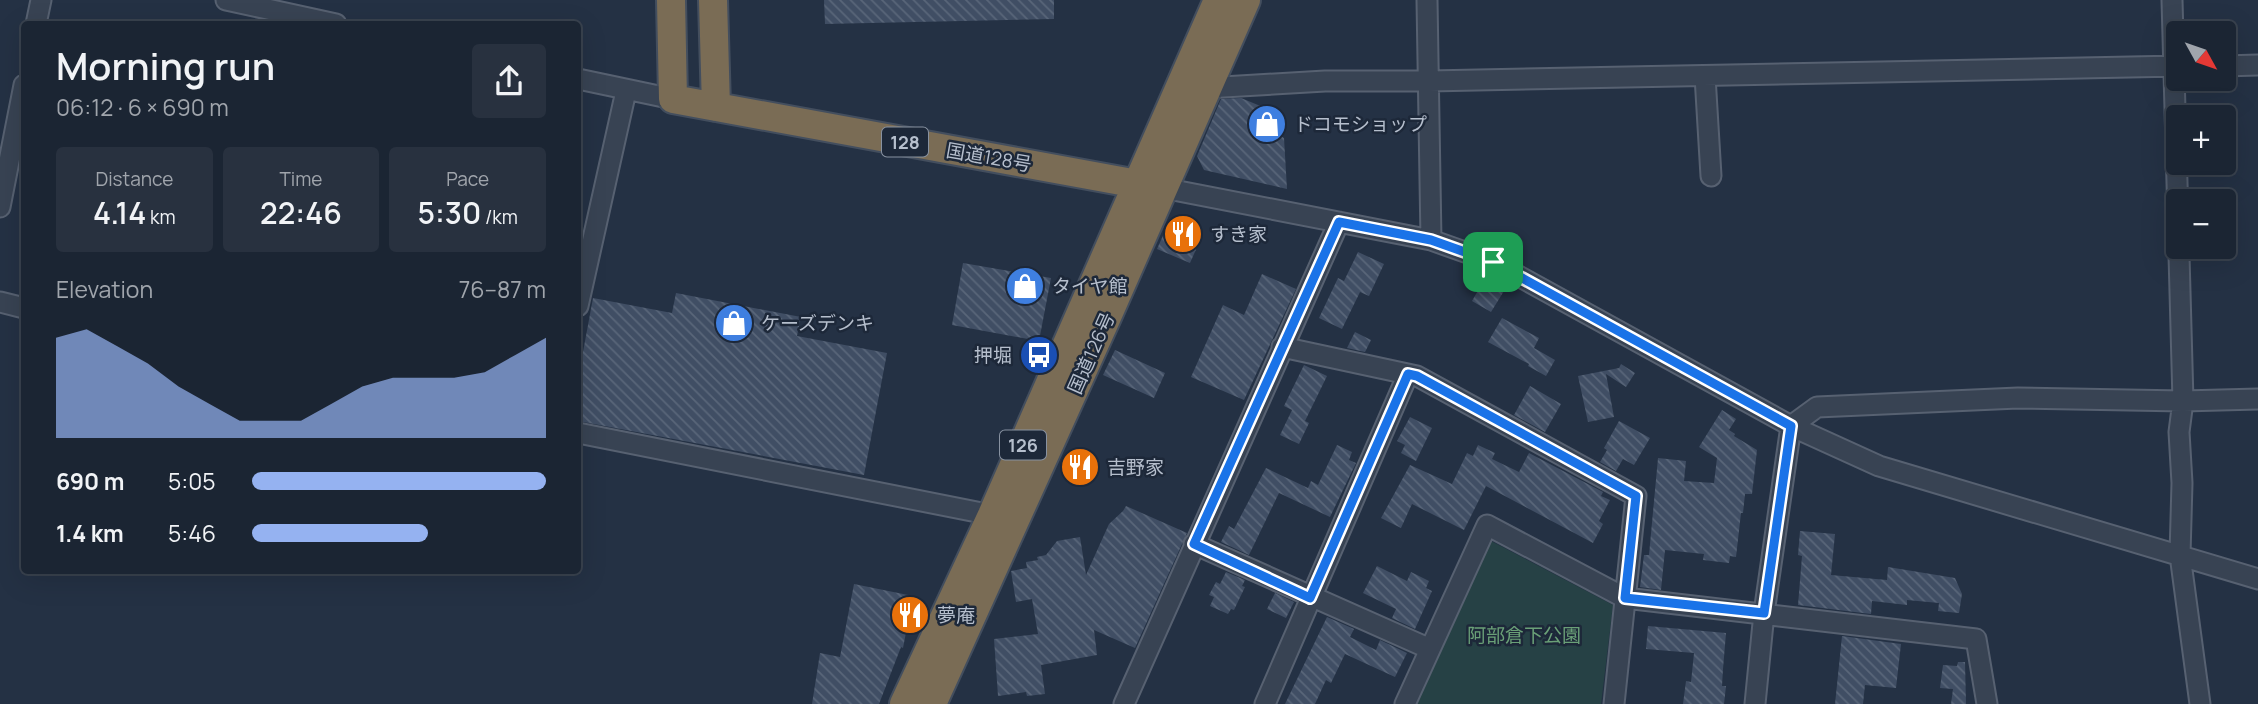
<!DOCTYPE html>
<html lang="en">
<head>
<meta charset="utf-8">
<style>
	body { margin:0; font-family:Manrope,"Noto Sans JP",sans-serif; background:#28313f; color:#f1f3f6; height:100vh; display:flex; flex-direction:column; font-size:26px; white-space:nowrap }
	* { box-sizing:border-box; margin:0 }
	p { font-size:23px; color:#a0a5ac }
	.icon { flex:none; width:38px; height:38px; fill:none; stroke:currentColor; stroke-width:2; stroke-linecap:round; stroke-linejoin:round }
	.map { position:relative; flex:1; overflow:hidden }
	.panel { position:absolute; left:21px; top:21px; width:560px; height:553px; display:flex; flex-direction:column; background:#1b2533; border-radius:7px; box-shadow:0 7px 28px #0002,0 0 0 2px #39424e }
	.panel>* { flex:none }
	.needle { width:46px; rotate:130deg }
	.fabs { position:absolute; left:2166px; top:21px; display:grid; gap:14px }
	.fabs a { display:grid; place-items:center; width:70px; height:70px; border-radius:7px; background:#1b2533; box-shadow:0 7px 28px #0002,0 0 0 2px #39424e; font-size:35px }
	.pin { position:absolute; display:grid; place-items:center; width:60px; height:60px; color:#fff; margin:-30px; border-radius:14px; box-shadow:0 4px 10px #0006 }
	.round { display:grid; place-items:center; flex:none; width:74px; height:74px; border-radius:7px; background:#28313f }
	.overview { display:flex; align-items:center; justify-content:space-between; height:119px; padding:0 35px }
	h1 { font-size:38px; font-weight:600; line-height:52px }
	.stats { display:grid; grid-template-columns:repeat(3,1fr); gap:10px; height:119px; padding:7px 35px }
	.stats div { display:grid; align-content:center; border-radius:7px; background:#28313f; text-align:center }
	.stats b { font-size:30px; font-weight:600 }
	.stats small { font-size:19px; font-weight:400 }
	.stats p { font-size:19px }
	.chart { height:196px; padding:14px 35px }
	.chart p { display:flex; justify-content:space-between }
	.chart svg { width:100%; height:126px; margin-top:7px; fill:#95b2f1; opacity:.7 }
	ul { padding:0 35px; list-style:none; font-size:23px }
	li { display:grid; grid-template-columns:112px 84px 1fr; align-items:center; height:52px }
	li i { height:18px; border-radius:9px; background:#95b2f1 }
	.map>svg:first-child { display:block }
	.green { fill:#264145 }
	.building { fill:url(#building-back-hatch) }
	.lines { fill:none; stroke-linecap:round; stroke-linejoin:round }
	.minor-casing { stroke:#576171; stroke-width:23 }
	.highway-casing { stroke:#434e5e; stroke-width:32 }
	.minor { stroke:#384353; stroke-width:19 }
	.highway { stroke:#7a6c55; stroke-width:28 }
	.route-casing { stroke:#fff; stroke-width:14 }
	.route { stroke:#1a73e8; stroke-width:9 }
	.labels { text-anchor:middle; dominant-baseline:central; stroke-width:5; stroke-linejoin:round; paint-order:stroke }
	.shield { fill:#1d2839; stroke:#8892a1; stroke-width:2 }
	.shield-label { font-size:18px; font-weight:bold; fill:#b6bfcd }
	.poi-label { font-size:19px; fill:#b6bfcd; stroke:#1d2839; text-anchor:start }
	.street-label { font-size:19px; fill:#b6bfcd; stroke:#1d2839 }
	.park-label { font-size:19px; fill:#6aa077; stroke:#1d2839 }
</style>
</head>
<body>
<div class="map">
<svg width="2258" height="704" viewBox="0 0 2258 704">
	<defs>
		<pattern id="building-back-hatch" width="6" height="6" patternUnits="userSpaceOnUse" patternTransform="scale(1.75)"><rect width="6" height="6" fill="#404e64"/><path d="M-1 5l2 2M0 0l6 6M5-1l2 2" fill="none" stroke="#596679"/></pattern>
	</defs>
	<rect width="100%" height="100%" fill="#243144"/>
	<path class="green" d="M 1491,541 L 1613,605 L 1601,704 L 1417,704 Z"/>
	<path class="building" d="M 824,0 L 1054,0 L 1054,19 L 825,24 Z
		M 1241,98 L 1282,115 L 1275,133 L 1284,138 L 1287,189 L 1204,170 L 1197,156 L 1221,99 Z
		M 1169,222 L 1202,236 L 1190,263 L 1157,249 Z
		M 1358,252 L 1384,264 L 1369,296 L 1360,292 L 1342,329 L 1319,318 L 1338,278 L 1344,281 Z
		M 963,263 L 1051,278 L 1039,341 L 952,325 Z
		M 1262,274 L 1296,289 L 1244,400 L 1191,377 L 1223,305 L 1244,315 Z
		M 1484,280 L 1504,291 L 1491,312 L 1472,301 Z
		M 676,293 L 801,317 L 797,336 L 887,353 L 864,475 L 578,421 L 578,379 L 593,298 L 672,313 Z
		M 1502,318 L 1539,338 L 1534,348 L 1555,360 L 1546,376 L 1528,366 L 1529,364 L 1488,342 Z
		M 1355,332 L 1371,340 L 1365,352 L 1347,348 Z
		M 1115,350 L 1165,373 L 1154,398 L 1103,375 Z
		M 1621,364 L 1635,373 L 1626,387 L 1606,374 L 1614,417 L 1588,422 L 1578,376 L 1619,368 Z
		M 1304,365 L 1327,376 L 1305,421 L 1309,423 L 1299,444 L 1280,435 L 1292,410 L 1284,406 Z
		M 1530,386 L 1561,404 L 1545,432 L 1514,415 Z
		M 1722,410 L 1736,419 L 1729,430 L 1735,434 L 1734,436 L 1757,450 L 1752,494 L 1745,494 L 1743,513 L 1741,513 L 1736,557 L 1730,556 L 1729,563 L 1703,560 L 1704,554 L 1665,550 L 1661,590 L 1640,587 L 1644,555 L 1649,555 L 1658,458 L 1686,461 L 1684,481 L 1714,483 L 1717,458 L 1699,447 Z
		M 1410,417 L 1432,428 L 1416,461 L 1401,453 L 1405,445 L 1397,441 Z
		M 1619,421 L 1650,438 L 1634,465 L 1623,459 L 1616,471 L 1600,462 L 1607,450 L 1604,448 Z
		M 1337,445 L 1352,452 L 1349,460 L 1356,463 L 1330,517 L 1279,493 L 1249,555 L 1221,542 L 1229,526 L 1234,529 L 1266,468 L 1308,488 L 1311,481 L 1318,485 Z
		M 1478,445 L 1495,453 L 1492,459 L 1519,472 L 1529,453 L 1603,492 L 1601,496 L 1610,500 L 1599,521 L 1603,524 L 1593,543 L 1486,486 L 1464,530 L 1412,504 L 1401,528 L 1381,518 L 1410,465 L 1452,484 L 1467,453 L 1473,456 Z
		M 1126,506 L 1187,533 L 1135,648 L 1094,630 L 1097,655 L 1041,665 L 1045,694 L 1027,696 L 1026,692 L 998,696 L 994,639 L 1038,634 L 1032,599 L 1016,602 L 1011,571 L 1027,568 L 1026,562 L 1038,560 L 1037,557 L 1046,555 L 1057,541 L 1080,537 L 1086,575 L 1109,524 L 1123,511 Z
		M 1800,531 L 1835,534 L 1831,575 L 1887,580 L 1888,567 L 1955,578 L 1962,594 L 1959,613 L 1938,611 L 1939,603 L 1907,600 L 1907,605 L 1872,601 L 1871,614 L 1798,605 L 1802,556 L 1798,555 Z
		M 1377,566 L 1407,581 L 1411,572 L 1429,581 L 1426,588 L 1432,591 L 1415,629 L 1392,618 L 1396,609 L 1363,593 Z
		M 1226,572 L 1245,580 L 1242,586 L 1245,587 L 1234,610 L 1231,609 L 1228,614 L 1210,606 L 1214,597 L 1209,595 L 1216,582 L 1220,584 Z
		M 854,584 L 913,596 L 903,648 L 901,647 L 879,704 L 812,704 L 820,653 L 840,657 Z
		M 1275,593 L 1294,602 L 1286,618 L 1267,609 Z
		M 1327,617 L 1354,629 L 1350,637 L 1376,650 L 1380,640 L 1407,653 L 1395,677 L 1345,654 L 1331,683 L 1326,680 L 1315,704 L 1285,704 Z
		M 1648,626 L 1726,633 L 1723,669 L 1722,686 L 1726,686 L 1724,704 L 1683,704 L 1686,681 L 1691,682 L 1694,653 L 1646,649 Z
		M 1842,636 L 1901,644 L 1896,688 L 1865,685 L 1863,704 L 1835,704 Z
		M 1958,662 L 1965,662 L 1966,704 L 1951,704 L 1953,689 L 1940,688 L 1943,665 L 1957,666 Z"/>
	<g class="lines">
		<defs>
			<path id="minor" d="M 226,0 L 336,24
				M 1427,0 L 1431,240
				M 2172,0 L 2183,401 L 2179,432 L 2182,483 L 2180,555 L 2200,704
				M 36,24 L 41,0
				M 2224,66 L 2258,65
				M 1705,76 L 1711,176
				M 578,79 L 673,99
				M 1206,88 L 1325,81 L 1429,81 L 2179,66
				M 1163,188 L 1431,240 L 1493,262 L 1791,426 L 1879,466 L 2258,579
				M 0,207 L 24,85
				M 0,302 L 24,308
				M 578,306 L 626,91
				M 1282,347 L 1417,376 L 1636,496 L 1614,704
				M 578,433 L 992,515
				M 1194,544 L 1430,649
				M 1124,704 L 1339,222
				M 1265,704 L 1408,374
				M 1405,704 L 1487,525 L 1625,598 L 1976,639 L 1987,704
				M 1755,704 L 1764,613 L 1791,426 L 1817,407 L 2018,398 L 2183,401 L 2258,399"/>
			<path id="highway" d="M 671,0 L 673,99 L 1154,187
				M 713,0 L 716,107
				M 904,704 L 992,515 L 1218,0
				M 932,704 L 1107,317 L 1246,0"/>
		</defs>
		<use href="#minor" class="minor-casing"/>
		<use href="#highway" class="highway-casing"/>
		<use href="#minor" class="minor"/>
		<use href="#highway" class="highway"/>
	</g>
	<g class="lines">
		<defs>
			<path id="route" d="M 1339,222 L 1431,240 L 1493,262 L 1791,426 L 1764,613 L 1625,598 L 1636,496 L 1417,376 L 1408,374 L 1310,598 L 1194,544 Z"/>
		</defs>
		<use href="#route" class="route-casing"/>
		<use href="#route" class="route"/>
	</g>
	<defs>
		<symbol id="shop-disc" viewBox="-11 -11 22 22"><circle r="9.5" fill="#3f7fe0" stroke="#1d2839"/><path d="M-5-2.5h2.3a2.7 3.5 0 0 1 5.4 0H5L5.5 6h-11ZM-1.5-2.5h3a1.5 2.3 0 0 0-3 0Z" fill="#fff"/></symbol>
		<symbol id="restaurant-disc" viewBox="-11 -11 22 22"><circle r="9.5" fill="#e8710a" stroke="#1d2839"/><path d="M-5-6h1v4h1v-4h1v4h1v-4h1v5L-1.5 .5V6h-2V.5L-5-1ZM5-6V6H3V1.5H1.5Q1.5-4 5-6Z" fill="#fff"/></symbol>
		<symbol id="bus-disc" viewBox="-11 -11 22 22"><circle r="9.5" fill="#1a4fb4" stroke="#1d2839"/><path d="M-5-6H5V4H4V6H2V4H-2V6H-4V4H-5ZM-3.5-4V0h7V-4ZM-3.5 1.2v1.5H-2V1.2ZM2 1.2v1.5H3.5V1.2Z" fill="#fff"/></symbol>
	</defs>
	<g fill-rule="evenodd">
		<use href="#shop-disc" x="1245" y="102" width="44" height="44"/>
		<use href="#restaurant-disc" x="1161" y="212" width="44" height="44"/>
		<use href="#shop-disc" x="1003" y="264" width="44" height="44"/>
		<use href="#shop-disc" x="712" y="301" width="44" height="44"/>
		<use href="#bus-disc" x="1017" y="333" width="44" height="44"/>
		<use href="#restaurant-disc" x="1058" y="445" width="44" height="44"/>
		<use href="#restaurant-disc" x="888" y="593" width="44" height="44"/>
	</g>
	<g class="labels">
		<g class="shield">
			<rect x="882" y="127.5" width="46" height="29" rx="5"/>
			<rect x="1000" y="430.5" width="46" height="29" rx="5"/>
		</g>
		<g class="shield-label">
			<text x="905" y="142">128</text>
			<text x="1023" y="445">126</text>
		</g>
		<g class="poi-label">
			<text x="1294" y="124">ドコモショップ</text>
			<text x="1210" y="234">すき家</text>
			<text x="1052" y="286">タイヤ館</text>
			<text x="761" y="323">ケーズデンキ</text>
			<text x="1012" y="355" text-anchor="end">押堀</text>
			<text x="1107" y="467">吉野家</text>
			<text x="937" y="615">夢庵</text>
		</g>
		<g class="street-label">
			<text transform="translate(989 157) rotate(10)">国道128号</text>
			<text transform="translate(1091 353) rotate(-66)">国道126号</text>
		</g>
		<g class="park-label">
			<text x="1524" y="635">阿部倉下公園</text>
		</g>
	</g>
</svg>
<div class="fabs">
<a><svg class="needle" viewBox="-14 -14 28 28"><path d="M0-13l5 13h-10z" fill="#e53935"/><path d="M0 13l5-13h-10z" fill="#a0a5ac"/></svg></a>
<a>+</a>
<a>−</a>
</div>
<div class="pin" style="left:1493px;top:262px;background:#1e9e55"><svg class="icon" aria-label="arrive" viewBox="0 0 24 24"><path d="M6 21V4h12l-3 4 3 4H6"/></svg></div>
<section class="panel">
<div class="overview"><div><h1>Morning run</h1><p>06:12 · 6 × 690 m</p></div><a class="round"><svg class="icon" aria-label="share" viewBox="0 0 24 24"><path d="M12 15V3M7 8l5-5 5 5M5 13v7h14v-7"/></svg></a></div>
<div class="stats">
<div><p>Distance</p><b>4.14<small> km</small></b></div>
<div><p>Time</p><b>22:46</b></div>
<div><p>Pace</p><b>5:30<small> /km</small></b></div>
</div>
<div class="chart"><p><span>Elevation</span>76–87 m</p>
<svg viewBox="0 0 160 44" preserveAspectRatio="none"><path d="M0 44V9L10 6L20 12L30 18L40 26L50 32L60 38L70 38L80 38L90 32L100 26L110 23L120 23L130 23L140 21L150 15L160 9V44z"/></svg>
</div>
<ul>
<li><b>690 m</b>5:05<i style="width:100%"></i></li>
<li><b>1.4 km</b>5:46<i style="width:60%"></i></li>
</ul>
</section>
</div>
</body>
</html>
